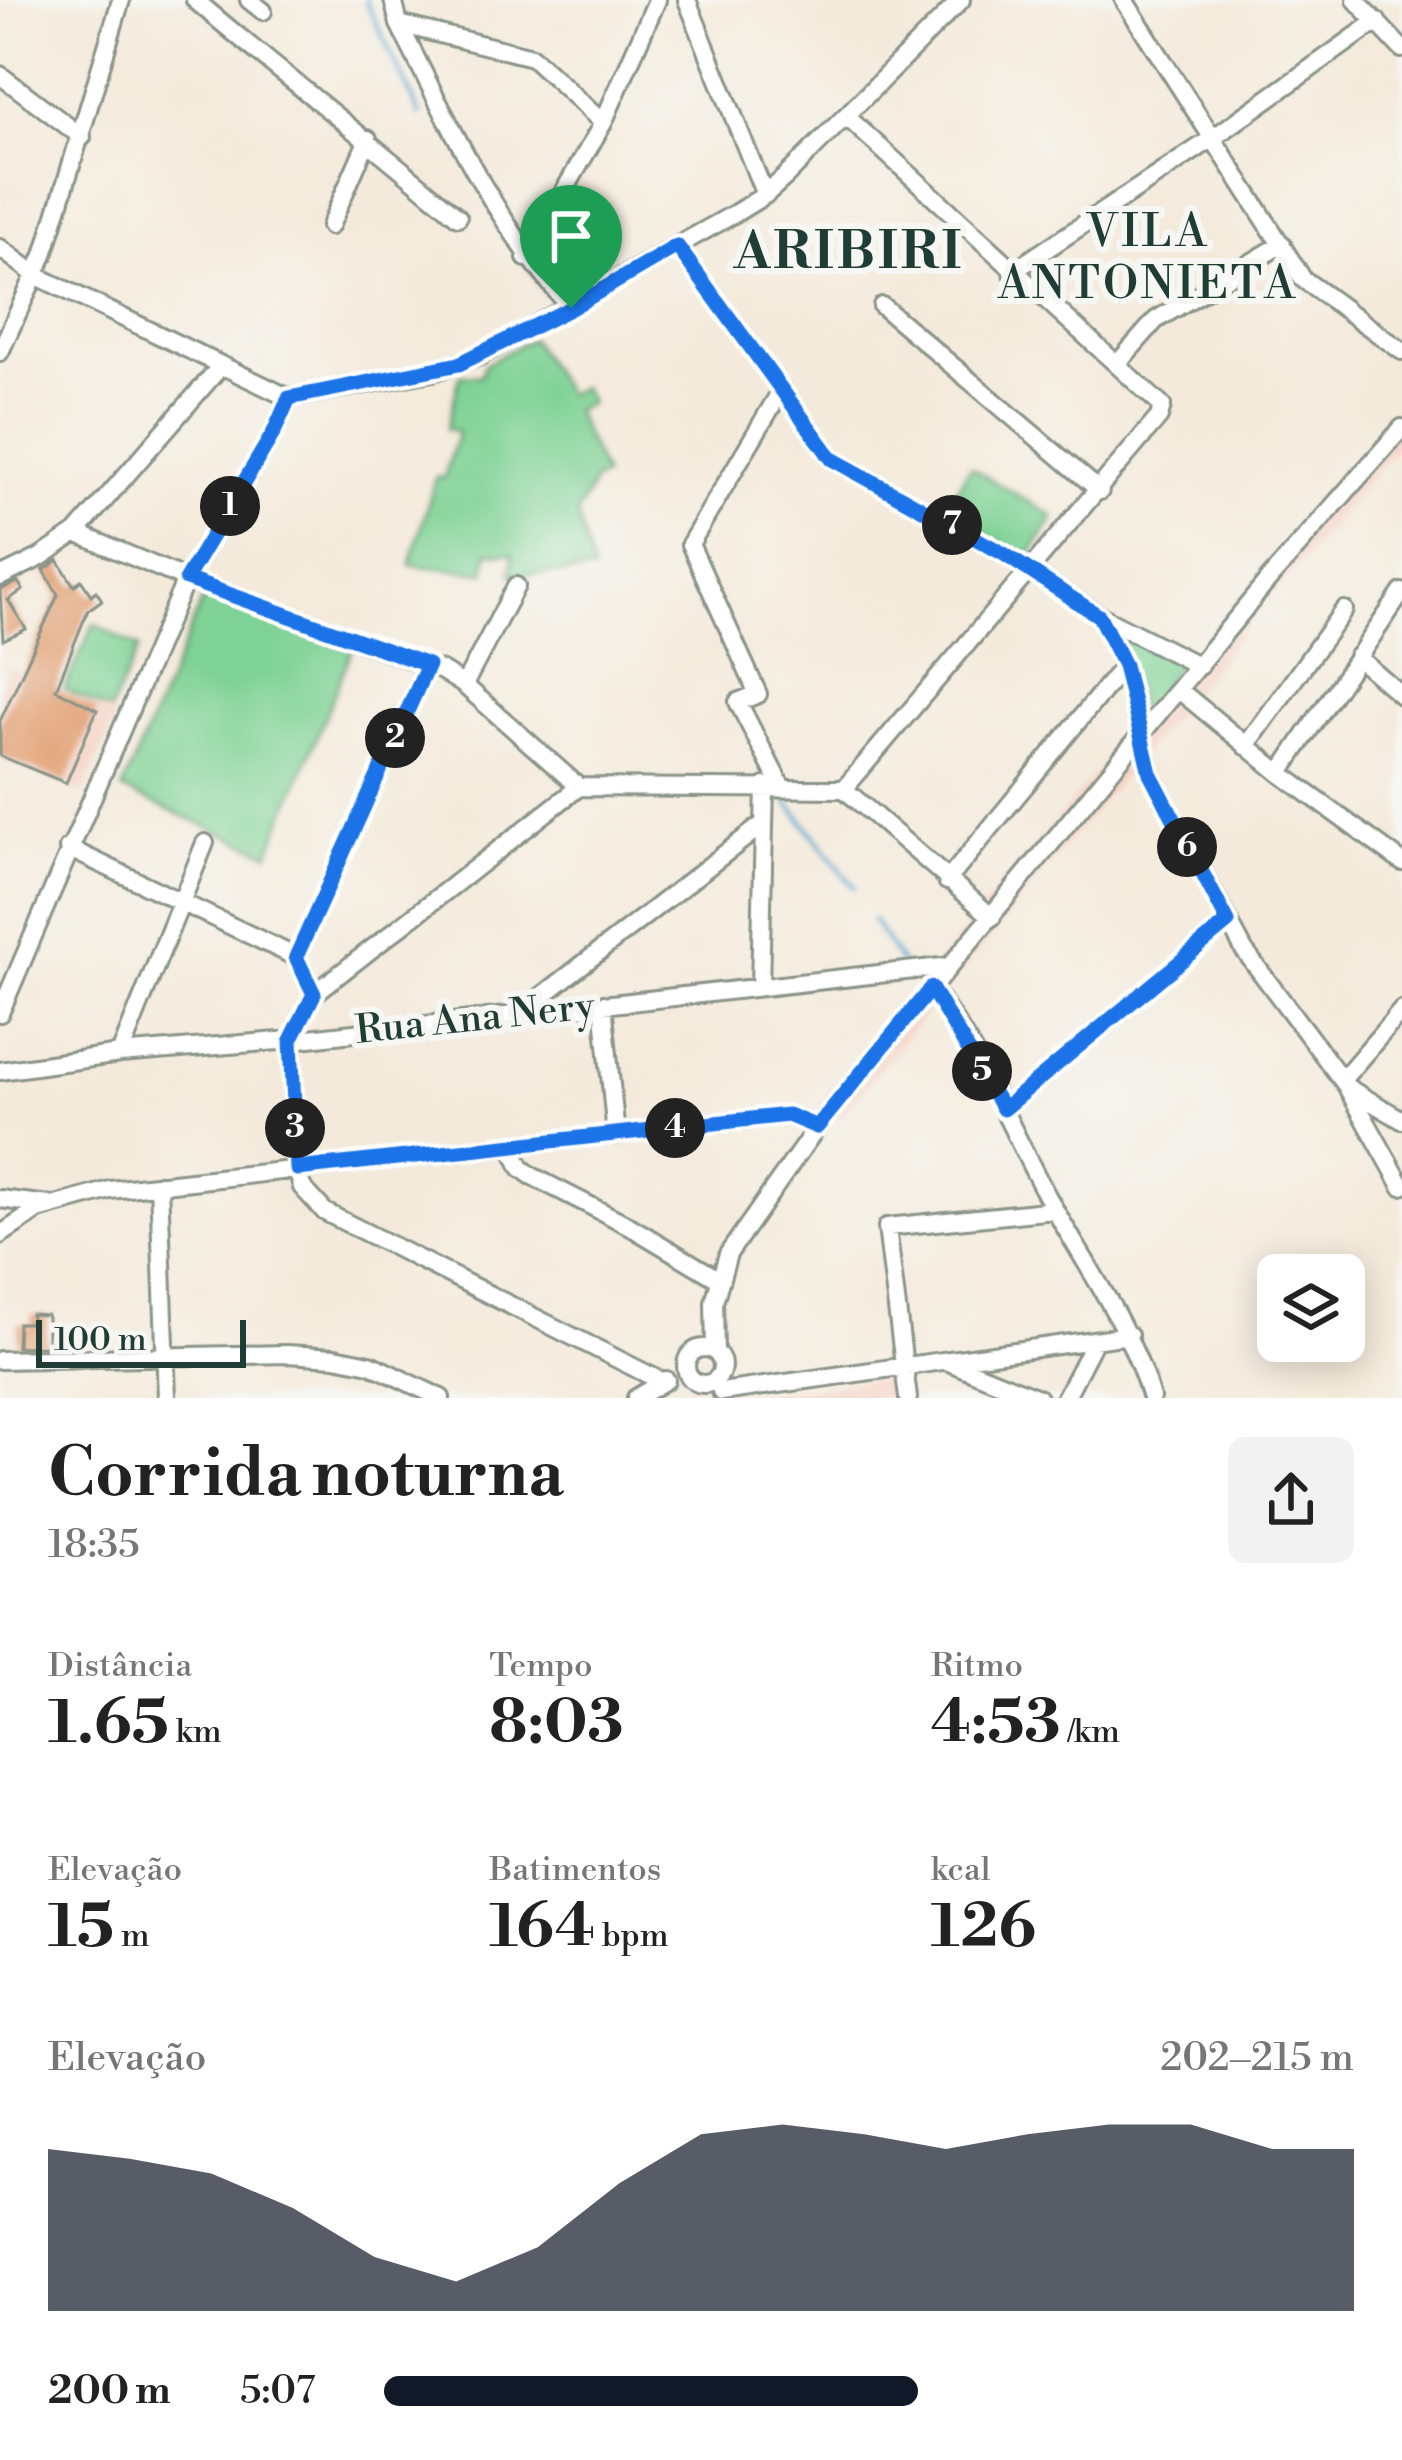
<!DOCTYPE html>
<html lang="pt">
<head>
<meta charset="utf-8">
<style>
	body { margin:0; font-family:"Libre Bodoni",serif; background:#f2f2f2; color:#222; height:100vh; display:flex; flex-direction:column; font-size:45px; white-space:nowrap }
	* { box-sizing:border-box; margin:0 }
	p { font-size:39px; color:#767676 }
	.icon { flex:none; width:66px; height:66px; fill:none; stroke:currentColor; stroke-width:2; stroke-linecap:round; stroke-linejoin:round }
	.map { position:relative; height:1398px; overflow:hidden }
	.details { display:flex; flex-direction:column; background:#fff; flex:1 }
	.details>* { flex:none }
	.buttons { position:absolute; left:1257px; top:1254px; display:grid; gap:24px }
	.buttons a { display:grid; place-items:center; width:108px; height:108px; border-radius:18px; background:#fff; box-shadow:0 6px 30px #0003; font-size:60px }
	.scale { position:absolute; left:36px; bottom:30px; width:210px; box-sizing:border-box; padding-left:12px; border:6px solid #1f3d34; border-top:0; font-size:33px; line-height:42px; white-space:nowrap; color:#1f3d34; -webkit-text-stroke:9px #f6f6f2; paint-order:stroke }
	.pin { position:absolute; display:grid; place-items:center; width:102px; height:102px; color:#fff; margin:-123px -51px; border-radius:50% 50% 50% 0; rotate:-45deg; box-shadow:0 0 12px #0007 }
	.pin .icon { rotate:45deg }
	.km { position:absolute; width:60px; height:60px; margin:-30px; border-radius:50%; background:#222; color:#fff; font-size:33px; line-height:60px; text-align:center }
	.round { display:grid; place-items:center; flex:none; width:126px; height:126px; border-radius:18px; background:#f2f2f2 }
	.summary { display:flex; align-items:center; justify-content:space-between; height:204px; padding:0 48px }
	h1 { font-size:66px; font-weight:700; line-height:90px }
	.stats { display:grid; grid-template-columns:repeat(3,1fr); gap:18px; height:204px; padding:12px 48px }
	.stats div { display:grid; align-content:center }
	.stats b { font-size:60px; font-weight:700 }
	.stats small { font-size:33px; font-weight:400 }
	.stats p { font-size:33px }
	.chart { height:336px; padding:24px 48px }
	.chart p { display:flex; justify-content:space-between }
	.chart svg { width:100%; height:216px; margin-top:12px; fill:#111827; opacity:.7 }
	ul { padding:0 48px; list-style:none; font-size:39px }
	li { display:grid; grid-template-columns:192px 144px 1fr; align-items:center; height:90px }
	li i { height:30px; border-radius:15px; background:#111827 }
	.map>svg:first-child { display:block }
	.built { fill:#f6d2c4 }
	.green { fill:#7fd295; stroke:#4f8864; stroke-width:3 }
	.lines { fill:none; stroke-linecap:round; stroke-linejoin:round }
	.stream { stroke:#53a6ce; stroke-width:4.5 }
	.building { fill:#e09766 }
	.minor-casing { stroke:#8a9488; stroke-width:22 }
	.minor { stroke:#fff; stroke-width:16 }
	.route-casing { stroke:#fff; stroke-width:24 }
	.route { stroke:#1a73e8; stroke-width:15 }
	.labels { text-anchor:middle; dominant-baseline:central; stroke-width:12; stroke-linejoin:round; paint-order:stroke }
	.street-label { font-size:39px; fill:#1f3d34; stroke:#f6f6f2 }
	.quarter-label { font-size:45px; letter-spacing:3px; fill:#1f3d34; stroke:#f6f6f2 }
	.district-label { font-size:51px; font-weight:bold; letter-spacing:3px; fill:#1f3d34; stroke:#f6f6f2 }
</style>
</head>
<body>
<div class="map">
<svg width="1402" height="1398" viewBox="0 0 1402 1398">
	<rect width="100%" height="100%" fill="#f6f6f2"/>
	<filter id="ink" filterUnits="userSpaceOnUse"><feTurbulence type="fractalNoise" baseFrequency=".00833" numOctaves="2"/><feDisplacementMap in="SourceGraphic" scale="24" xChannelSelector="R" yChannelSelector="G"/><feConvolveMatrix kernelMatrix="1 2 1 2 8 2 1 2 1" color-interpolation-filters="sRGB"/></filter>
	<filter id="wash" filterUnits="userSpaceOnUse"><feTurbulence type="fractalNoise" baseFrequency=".004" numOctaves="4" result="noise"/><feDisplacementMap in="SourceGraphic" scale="48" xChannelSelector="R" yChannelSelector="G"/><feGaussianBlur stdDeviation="2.7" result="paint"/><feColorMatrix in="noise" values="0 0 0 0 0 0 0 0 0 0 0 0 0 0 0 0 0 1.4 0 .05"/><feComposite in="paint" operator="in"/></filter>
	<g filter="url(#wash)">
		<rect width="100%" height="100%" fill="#f4eadb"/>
		<path class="built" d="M 1402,405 L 1402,440 L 838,1120 L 819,1105 Z
			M 10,668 L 117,717 L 82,793 L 0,756 L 0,690 Z
			M 898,1376 L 899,1398 L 729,1398 Z"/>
		<path class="green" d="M 531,339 L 566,394 L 582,387 L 590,403 L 574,411 L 604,476 L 594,481 L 577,514 L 593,572 L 511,575 L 513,554 L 488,552 L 485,573 L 410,565 L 436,477 L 444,478 L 458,432 L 447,429 L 460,375 L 480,376 L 485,364 Z
			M 970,467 L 1054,517 L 1028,559 L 944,510 Z
			M 204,597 L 353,648 L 269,853 L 122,790 Z
			M 94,624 L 139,648 L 110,711 L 64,689 Z
			M 1127,632 L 1180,661 L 1142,716 L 1117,639 Z"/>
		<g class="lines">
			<path class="stream" d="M 365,0 L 420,114
				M 788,802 L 854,887
				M 873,920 L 901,963"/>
		</g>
		<g id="blocks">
			<path class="building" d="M 58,560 L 74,586 L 81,580 L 91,595 L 96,591 L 102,600 L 88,610 L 56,689 L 97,710 L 66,783 L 0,756 L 0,721 L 58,595 L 44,570 Z
				M 18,582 L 23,590 L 8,600 L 26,629 L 3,640 L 0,590 Z
				M 31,1314 L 47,1315 L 47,1346 L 17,1347 L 18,1323 L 31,1323 Z"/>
		</g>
	</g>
	<g filter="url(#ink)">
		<use href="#blocks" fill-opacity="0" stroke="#8a9488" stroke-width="3"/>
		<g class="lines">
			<defs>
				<path id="minor" d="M 195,0 C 282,74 372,143 458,217
					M 249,0 L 263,11
					M 393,0 L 399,24 C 451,128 493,220 571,308
					M 687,0 L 765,195
					M 1124,0 L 1303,279 L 1402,351
					M 1356,0 L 1402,49
					M 399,24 L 532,57 L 603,123
					M 0,75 L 82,137
					M 330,226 L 368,139
					M 677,246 L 832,459 L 1004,554 L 1099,615 L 1199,666
					M 0,248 L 37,276 L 289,398
					M 526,258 L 603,123 L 657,0
					M 1012,272 L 1213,138 L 1377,21
					M 882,306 L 1100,491
					M 0,352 L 44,255 L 121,0
					M 1118,363 L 1156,320 L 1282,244
					M 289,398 L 433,372 L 480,356 L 734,214 L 765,195 L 785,177 L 961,0
					M 76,533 L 186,579 L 442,671 L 464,685 L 579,787
					M 0,577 L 39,558 L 76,533 L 220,367
					M 1099,616 L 1124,665 L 1150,773 L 1244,950 L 1348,1088 L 1402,1120
					M 1357,657 L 1402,696
					M 464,685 L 516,586
					M 1179,690 L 1280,773 L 1402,862
					M 1246,746 L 1344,610
					M 1280,773 L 1402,592
					M 781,786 L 738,702 L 758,694 L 690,544 L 782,389
					M 844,789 L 1159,417 L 1162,406 L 847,117
					M 844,789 L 992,917
					M 68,848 L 296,957 L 314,994
					M 947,881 L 1124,665
					M 296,957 L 428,665
					M 760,987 L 765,786
					M 931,988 C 979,1049 1008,1124 1045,1192 C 1082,1261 1129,1321 1151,1398
					M 603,1004 L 616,1135
					M 0,1013 L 186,579 L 274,432 L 289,398
					M 519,1014 L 763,824
					M 120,1054 L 205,843
					M 0,1071 L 120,1054 L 291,1040 L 950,966
					M 1342,1080 L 1402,1010
					M 1348,1089 L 1402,1186
					M 1003,1109 L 1228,922
					M 511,1147 L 521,1168 L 532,1176 L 626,1224 L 718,1279
					M 159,1184 L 167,1398
					M 0,1199 L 49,1205
					M 0,1235 L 38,1210 L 110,1190 L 769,1117 L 788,1115 L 817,1127
					M686 1366a18 18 0 1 1 36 0a18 18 0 1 1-36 0Z
					M 715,1352 L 714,1302 L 728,1254 L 817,1127 L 1270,578 L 1402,428
					M 0,1360 L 287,1354 L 335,1357 L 370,1364 L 441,1398
					M 949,1362 L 1038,1398
					M 663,1382 L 325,1212 L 302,1187 L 297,1169 L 291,1040 L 314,994 L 579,787 L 844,789
					M 721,1392 L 1129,1335
					M 636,1398 L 666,1380
					M 908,1398 L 887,1227 L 1055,1210
					M 1065,1398 L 1094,1342"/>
			</defs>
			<use href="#minor" class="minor-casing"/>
			<use href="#minor" class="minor"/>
		</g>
	</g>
	<g class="lines" filter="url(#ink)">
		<defs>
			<path id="route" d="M 677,246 L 832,459 L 1004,554 L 1099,616 L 1124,665 L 1150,773 L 1228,922 L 1003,1109 L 931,988 L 817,1127 L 788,1115 L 769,1117 L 297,1169 L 291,1040 L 314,994 L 296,957 L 428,665 L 186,579 L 274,432 L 289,398 L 459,364 L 571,308 Z"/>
		</defs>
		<use href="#route" class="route-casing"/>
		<use href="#route" class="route"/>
	</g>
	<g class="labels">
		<g class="street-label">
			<text transform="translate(475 1019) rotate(-6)">Rua Ana Nery</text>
		</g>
		<g class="quarter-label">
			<text x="1148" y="232">VILA<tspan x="1148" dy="52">ANTONIETA</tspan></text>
		</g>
		<g class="district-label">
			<text x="849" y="253">ARIBIRI</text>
		</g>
	</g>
</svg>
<div class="buttons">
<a><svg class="icon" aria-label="layers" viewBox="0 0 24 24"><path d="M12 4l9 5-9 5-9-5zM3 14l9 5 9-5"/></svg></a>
</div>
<div class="scale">100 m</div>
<div class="pin" style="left:571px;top:308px;background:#1e9e55"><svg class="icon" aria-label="arrive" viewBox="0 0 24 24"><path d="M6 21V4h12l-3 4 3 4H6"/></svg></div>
<b class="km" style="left:230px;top:506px">1</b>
<b class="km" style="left:395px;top:738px">2</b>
<b class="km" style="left:295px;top:1128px">3</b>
<b class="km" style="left:675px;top:1128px">4</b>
<b class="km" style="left:982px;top:1071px">5</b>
<b class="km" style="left:1187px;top:847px">6</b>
<b class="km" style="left:952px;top:525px">7</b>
</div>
<section class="details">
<div class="summary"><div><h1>Corrida noturna</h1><p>18:35</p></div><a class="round"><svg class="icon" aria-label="share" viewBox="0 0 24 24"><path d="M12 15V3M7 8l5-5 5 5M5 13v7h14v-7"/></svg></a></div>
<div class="stats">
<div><p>Distância</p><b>1.65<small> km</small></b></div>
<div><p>Tempo</p><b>8:03</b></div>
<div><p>Ritmo</p><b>4:53<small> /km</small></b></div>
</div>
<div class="stats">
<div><p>Elevação</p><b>15<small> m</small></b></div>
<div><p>Batimentos</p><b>164<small> bpm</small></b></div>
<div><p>kcal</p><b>126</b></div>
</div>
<div class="chart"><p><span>Elevação</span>202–215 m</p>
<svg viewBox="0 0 160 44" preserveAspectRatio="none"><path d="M0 44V11L10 13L20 16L30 23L40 33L50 38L60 31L70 18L80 8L90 6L100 8L110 11L120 8L130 6L140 6L150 11L160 11V44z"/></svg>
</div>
<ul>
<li><b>200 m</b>5:07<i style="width:55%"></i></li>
</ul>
</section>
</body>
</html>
